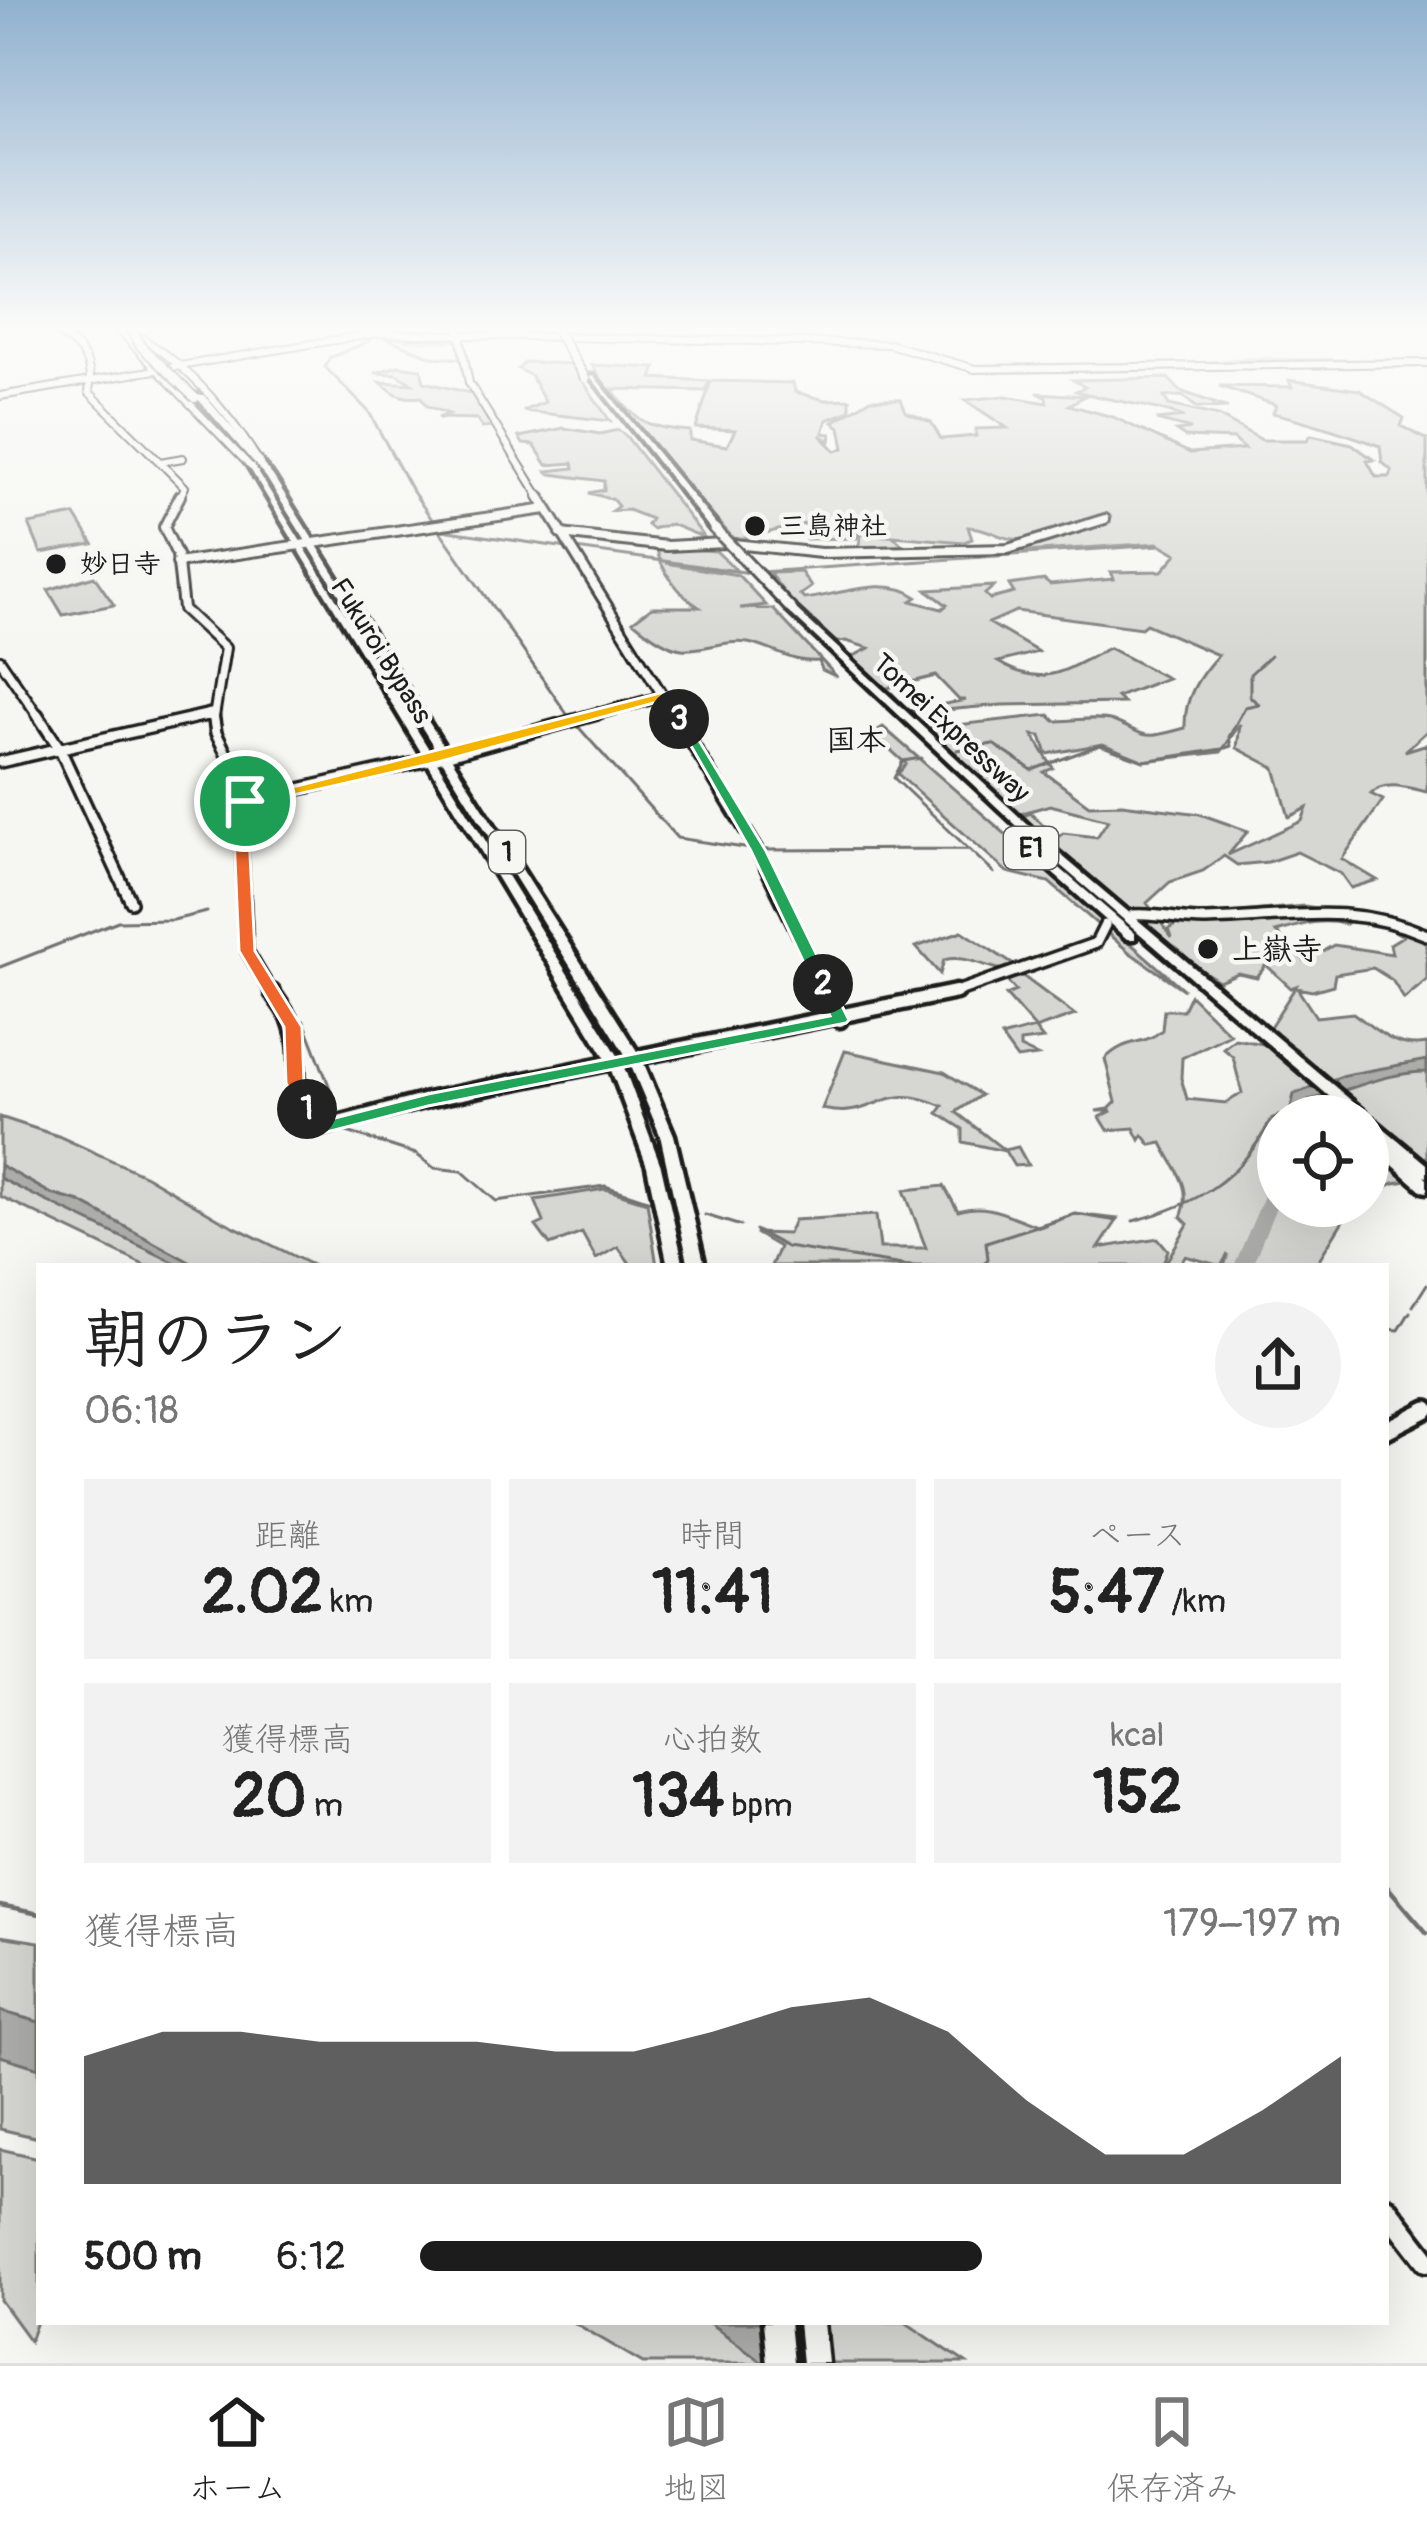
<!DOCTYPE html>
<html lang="ja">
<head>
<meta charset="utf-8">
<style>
	body { margin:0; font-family:Pangolin,"Klee One",sans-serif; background:#f2f2f2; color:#222; height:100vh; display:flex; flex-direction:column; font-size:45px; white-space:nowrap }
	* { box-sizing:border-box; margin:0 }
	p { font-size:39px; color:#767676 }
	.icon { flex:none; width:66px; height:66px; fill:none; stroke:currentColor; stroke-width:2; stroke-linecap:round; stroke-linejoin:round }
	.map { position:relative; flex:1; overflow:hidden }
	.sheet { position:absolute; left:36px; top:1263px; width:1353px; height:1062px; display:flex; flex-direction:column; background:#fff; border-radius:0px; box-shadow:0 12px 48px #0002 }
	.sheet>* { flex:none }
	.buttons { position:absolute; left:1257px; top:1095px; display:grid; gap:24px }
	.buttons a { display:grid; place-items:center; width:132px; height:132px; border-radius:50%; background:#fff; box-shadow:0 12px 48px #0002; font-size:60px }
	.pin { position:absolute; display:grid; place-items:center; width:102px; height:102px; color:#fff; margin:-51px; border:6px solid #fff; border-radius:50%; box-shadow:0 3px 12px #0007 }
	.km { position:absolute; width:60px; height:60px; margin:-30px; border-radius:50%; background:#222; color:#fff; font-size:33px; line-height:60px; text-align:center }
	.round { display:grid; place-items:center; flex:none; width:126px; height:126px; border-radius:63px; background:#f2f2f2 }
	.summary { display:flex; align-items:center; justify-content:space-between; height:204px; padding:0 48px }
	h1 { font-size:66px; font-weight:700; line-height:90px }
	.stats { display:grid; grid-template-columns:repeat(3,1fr); gap:18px; height:204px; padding:12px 48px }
	.stats div { display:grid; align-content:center; border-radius:0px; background:#f2f2f2; text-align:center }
	.stats b { font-size:60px; font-weight:700 }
	.stats small { font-size:33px; font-weight:400 }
	.stats p { font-size:33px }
	.chart { height:336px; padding:24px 48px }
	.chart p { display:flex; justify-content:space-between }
	.chart svg { width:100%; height:216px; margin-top:12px; fill:#1c1c1c; opacity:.7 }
	ul { padding:0 48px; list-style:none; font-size:39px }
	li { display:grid; grid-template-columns:192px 144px 1fr; align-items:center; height:90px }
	li i { height:30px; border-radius:15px; background:#1c1c1c }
	.tab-bar { display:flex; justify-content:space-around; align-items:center; height:168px; border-top:3px solid #e0e0e0; background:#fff; font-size:33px; color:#767676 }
	.tab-bar a { display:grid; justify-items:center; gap:6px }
	.tab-bar .on { color:#1c1c1c }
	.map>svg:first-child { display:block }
	.green { fill:#d6d6d2; stroke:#797977; stroke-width:3; fill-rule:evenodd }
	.water { fill:#acaca9; stroke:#727271; stroke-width:3 }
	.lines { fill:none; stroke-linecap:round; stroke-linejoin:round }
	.stream-far1 { stroke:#727271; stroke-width:3 }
	.stream { stroke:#727271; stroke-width:4.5 }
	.river { fill:#acaca9; fill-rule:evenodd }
	.secondary-far5-casing { stroke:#1c1c1c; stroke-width:10 }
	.secondary-far4-casing { stroke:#1c1c1c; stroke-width:14 }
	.secondary-far3-casing { stroke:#1c1c1c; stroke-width:16 }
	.secondary-far2-casing { stroke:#1c1c1c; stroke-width:21 }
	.secondary-far1-casing { stroke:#1c1c1c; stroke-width:24 }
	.secondary-casing { stroke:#1c1c1c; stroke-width:28 }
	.highway-casing { stroke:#1c1c1c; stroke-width:9 }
	.secondary-far5 { stroke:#f6f6f2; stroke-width:6 }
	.secondary-far4 { stroke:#f6f6f2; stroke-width:8 }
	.secondary-far3 { stroke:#f6f6f2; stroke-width:9 }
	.secondary-far2 { stroke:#f6f6f2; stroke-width:12 }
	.secondary-far1 { stroke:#f6f6f2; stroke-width:15 }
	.secondary { stroke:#f6f6f2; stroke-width:20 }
	.highway { fill:#f6f6f2; fill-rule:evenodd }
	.highway-bridge-far1-casing { stroke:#1c1c1c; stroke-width:12; stroke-linecap:butt }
	.highway-bridge-casing { stroke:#1c1c1c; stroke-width:15; stroke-linecap:butt }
	.highway-bridge-far1 { stroke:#f6f6f2; stroke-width:8 }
	.highway-bridge { stroke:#f6f6f2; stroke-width:9 }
	.split-1 { fill:#f0652b; stroke:#fff; stroke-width:3 }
	.split-2 { fill:#22a559; stroke:#fff; stroke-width:3 }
	.split-3 { fill:#22a559; stroke:#fff; stroke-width:3 }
	.split-4 { fill:#f5b400; stroke:#fff; stroke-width:3 }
	.poi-dot { fill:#1c1c1c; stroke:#f6f6f2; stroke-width:4.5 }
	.labels { text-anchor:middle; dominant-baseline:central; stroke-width:9; stroke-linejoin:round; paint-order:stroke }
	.far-poi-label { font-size:27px; font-weight:bold; fill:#1c1c1c; stroke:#f6f6f2; text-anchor:start }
	.far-street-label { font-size:27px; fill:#1c1c1c; stroke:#f6f6f2 }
	.shield { fill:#f6f6f2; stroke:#5d5d5c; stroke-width:3 }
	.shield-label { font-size:27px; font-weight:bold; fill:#1c1c1c }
	.far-quarter-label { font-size:30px; font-weight:bold; fill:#1c1c1c; stroke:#f6f6f2 }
	.poi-label { font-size:30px; font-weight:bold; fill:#1c1c1c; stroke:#f6f6f2; text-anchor:start }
</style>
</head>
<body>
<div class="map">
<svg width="1427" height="2363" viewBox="0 0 1427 2363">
	<rect width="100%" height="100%" fill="#f6f6f2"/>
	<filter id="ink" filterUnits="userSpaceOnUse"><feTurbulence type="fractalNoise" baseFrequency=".00833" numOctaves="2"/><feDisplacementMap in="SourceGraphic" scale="24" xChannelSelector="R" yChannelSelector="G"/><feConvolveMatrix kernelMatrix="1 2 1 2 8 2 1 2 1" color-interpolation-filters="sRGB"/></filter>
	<g filter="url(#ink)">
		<path class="green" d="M 525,362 L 571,364 L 610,421 L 523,411 L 545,402 L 531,376 L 518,369 Z
			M 592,365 L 656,368 L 652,378 L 709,381 L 705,391 L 612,389 C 637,424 648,427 690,431 L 690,440 L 727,446 L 735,430 L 696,428 L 711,381 L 793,383 L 795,392 L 825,400 L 850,399 L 850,411 L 827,420 L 823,433 L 831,434 L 830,441 L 820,435 L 836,451 L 844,448 L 840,427 L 833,422 L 871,399 L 901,399 L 906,412 L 931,422 L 941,439 L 976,436 L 976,429 L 1007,428 L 965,400 L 1006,396 L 1047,403 L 1046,397 L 1037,393 L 1085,396 L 1069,405 L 1113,417 L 1190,453 L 1244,449 L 1234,439 L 1185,437 L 1176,431 L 1191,429 L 1156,420 L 1184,417 C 1148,404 1113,402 1076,391 L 1085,387 L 1073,380 L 1168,378 L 1180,391 L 1228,408 L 1196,407 L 1183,396 L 1164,397 L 1169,405 L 1218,416 L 1262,440 L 1307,440 L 1311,435 L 1352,444 L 1374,460 L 1367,461 L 1376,477 L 1390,477 L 1392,471 L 1382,462 L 1380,446 C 1344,433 1311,422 1273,413 L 1276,405 L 1219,386 L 1292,387 L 1289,380 L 1359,390 L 1404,418 L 1401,426 L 1427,440 L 1427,731 L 1405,751 L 1427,744 L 1427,792 C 1409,788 1386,779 1371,794 L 1383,800 L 1342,859 L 1377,880 L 1351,888 L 1341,874 L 1297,852 L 1268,862 L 1237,865 L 1224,856 L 1203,871 L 1170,882 L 1147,903 L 1172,938 L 1169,929 L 1176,925 L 1161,922 L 1164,919 L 1304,906 L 1355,914 L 1346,924 C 1317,918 1302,925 1276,932 L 1305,961 L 1334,945 L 1392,954 L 1390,944 L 1403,936 L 1368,915 L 1380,915 L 1427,938 L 1427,980 L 1404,999 L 1392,980 L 1373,968 L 1335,974 L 1333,985 L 1312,991 L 1297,988 L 1316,1017 L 1353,1013 C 1377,1030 1395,1050 1427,1044 L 1427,1178 L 1394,1183 L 1368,1195 L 1368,1116 L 1278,1116 L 1278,1206 L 1352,1206 L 1315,1266 L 1224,1266 L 1228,1254 L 1221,1266 L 1185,1256 L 1179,1266 L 1164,1266 L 1188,1224 L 1181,1217 C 1194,1187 1175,1170 1162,1143 L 1151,1145 L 1143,1135 L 1140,1140 L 1134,1128 L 1108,1130 L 1100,1117 L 1112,1111 L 1096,1111 L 1109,1109 L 1116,1102 L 1105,1059 C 1126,1037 1143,1047 1162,1030 L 1164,1010 L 1183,1010 L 1190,995 L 1230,1034 L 1182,1058 L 1181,1078 L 1187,1099 L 1226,1103 L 1242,1093 L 1233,1057 L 1223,1048 L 1235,1039 L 1298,1050 L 1268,1030 L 1296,986 L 1291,988 L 1266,965 L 1257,977 L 1238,973 L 1219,981 L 1201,970 L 1020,817 L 1031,813 L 1057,838 L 1063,833 L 1097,837 L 1108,820 L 1050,805 L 1019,814 L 852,662 L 850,658 L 869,648 L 846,641 L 832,643 L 801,615 L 769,573 L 801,572 L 811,587 L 800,595 L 804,599 C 835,596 888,574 917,597 L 911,601 L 942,609 L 947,605 L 927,590 L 994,586 L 985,594 L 990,599 L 1014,593 L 1009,585 L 1044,580 L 1050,585 L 1114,579 L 1111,572 L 1162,571 L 1177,554 L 1158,543 L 1024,552 L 1018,547 L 1036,539 C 999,544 994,527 968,527 L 972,539 L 964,542 L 893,536 L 908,550 L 858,550 L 861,534 L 889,536 L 883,524 L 829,525 L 820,532 L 859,533 L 857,538 L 806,539 L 809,523 L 735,540 L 635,430 ZM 1016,611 L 1141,628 L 1146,624 L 1218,655 C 1198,677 1184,698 1185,728 C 1141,740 1151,737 1113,721 C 1098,716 1071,721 1055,721 L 1049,715 L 929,728 L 911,713 L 1002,705 L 1123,703 L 1117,697 L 1167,678 L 1109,648 C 1066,669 1044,690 998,662 L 1038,652 L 989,623 ZM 936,676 L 959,700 L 966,700 L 909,711 L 887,688 ZM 1240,724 L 1237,748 L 1275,768 L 1289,817 L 1307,808 L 1302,821 L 1228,855 L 1248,831 L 1200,814 L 1122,804 L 1089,805 L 1044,772 L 1053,768 L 1033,735 L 1041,736 L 1047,754 L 1103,744 L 1144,761 L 1221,752 Z
			M 398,366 L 421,369 L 424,382 L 474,394 L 494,427 L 482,428 L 477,419 L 438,418 L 449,414 L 427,406 L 421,397 C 399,400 393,392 380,382 L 412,384 L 397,374 L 375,373 Z
			M 564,428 L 600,434 L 618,430 L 626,436 L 705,538 L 671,524 L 652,529 L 647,525 L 651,519 L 628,510 L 612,511 L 618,506 L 612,499 L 589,493 L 604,490 L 604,481 L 551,474 L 547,471 L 574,468 L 573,463 L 547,465 L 534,445 L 523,444 L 519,437 Z
			M 75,515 L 93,544 L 41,553 L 29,524 Z
			M 657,547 L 716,551 L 737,571 L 666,563 L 738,575 L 766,605 L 740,608 L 773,609 L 837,677 L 822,670 L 819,661 C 791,664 775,648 748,643 C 725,639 704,651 682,649 C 665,647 645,631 633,621 L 652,607 L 699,607 C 682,597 658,568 657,547 Z
			M 94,576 L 114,605 L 63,615 L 48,590 Z
			M 883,727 L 1184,990 L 1129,952 L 1049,882 L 1007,872 L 898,774 L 906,764 L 882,742 L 885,735 L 876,731 Z
			M 962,931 L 1020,969 C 993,975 971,953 944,960 L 940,974 L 916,947 Z
			M 1020,974 L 1075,1015 L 1035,1029 L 1043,1039 L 1020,1042 L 1020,1048 L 1037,1056 L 1017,1059 L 1001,1037 L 1035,1028 L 1006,995 L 1016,991 L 1005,979 Z
			M 845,1051 L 944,1072 L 981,1095 L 956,1112 L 1004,1150 L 1018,1147 L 1028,1165 L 1014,1166 L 1005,1151 L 963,1142 L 963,1129 L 938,1113 L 943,1106 C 881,1078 877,1122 822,1109 Z
			M 0,1117 L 58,1136 L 146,1176 L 221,1220 L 314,1266 L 146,1266 L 0,1196 Z
			M 944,1186 L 958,1211 C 988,1201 1012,1218 1040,1227 L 1075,1214 L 1118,1219 L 1099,1248 L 1158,1238 L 1168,1250 L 1162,1266 L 771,1266 L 779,1247 L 755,1233 L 788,1234 L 794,1220 L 876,1215 L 880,1248 L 926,1248 L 904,1190 Z
			M 605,1189 L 647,1202 L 657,1266 L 632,1266 L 618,1247 L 596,1259 L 582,1233 L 550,1245 L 536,1226 L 544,1222 L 535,1200 Z
			M 0,1936 L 39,1942 L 39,2138 L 0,2129 Z
			M 0,2149 L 39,2158 L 39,2316 L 30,2341 L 0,2300 Z
			M 573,2322 L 905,2322 L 966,2363 L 643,2363 Z"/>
		<path class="water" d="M 1427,1060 L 1427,1072 C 1386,1072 1350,1091 1309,1100 L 1307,1116 L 1289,1116 L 1294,1094 L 1345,1075 Z
			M 0,1165 L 52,1194 L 80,1202 L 197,1266 L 182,1266 L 21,1189 L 0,1178 Z
			M 0,2011 L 39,2022 L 39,2068 L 0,2056 Z
			M 708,2322 L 768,2322 L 822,2363 L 764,2363 Z"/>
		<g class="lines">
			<path class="stream-far1" d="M 370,330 L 370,341 L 329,358 L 325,367 L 369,412 L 411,489 L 569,717
				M 382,336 L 432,357 L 464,359
				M 442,530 L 567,548
				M 576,549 L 751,573
				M 760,572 L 1160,545
				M 574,722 L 677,838 L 751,849
				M 957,750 L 993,744 L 1032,770 L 1100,745 L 1144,761 L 1222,749 L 1231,746 L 1229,737 L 1245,707 L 1259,704 L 1250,697 L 1250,674 L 1270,656
				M 921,758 L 903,761 L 894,778 L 994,873
				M 761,850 L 969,849
				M 0,967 L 118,921 L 173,920 L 207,912
				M 304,1021 L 333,1096
				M 341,1130 L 416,1154 L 434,1168 L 462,1171 L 496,1201 L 605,1186 L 650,1201
				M 705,1215 L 741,1226
				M 1133,1221 C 1197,1205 1240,1179 1271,1120 L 1278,1117
				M 755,1230 L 786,1247 L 909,1266
				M 982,1266 L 988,1259 L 986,1242 L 1075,1214 L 1117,1221
				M 1413,1306 L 1427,1284
				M 1386,1329 L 1399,1330 L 1410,1312"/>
			<path class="stream" d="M 1386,1885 L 1427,1933
				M 0,1906 L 39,1914"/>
			<path class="river" d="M 364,326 C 377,327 389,335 403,337 C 427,339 452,337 476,336 L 480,338 C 446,346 394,347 364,326 Z
				M 1244,357 L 1402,359 L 1406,361 L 1402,363 L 1244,361 L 1164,368 L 1160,366 Z
				M 1278,1176 L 1278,1202 L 1252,1266 L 1234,1266 L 1270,1182 Z"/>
			<defs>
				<path id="secondary-far5" d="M 46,326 C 75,342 95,356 89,392 L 185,487 L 179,499
					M 119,326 C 179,354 225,407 260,463
					M 458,326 L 469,383 L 541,499
					M 119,330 L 251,467
					M 0,396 L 377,333 L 889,344 L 975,369 L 1427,363
					M 160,462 L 183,458"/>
				<path id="secondary-far4" d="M 180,496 L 164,527 L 177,555 L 183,609 L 225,648 L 214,717
					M 539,496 L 676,717
					M 561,534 L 667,546 L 724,543 L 821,553 L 1008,549 L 1105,519
					M 177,563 L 546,509
					M 0,660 L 39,717
					M 198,717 L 213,714
					M 586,717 L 664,696"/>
				<path id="secondary-far3" d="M 37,714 L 60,749 L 131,902
					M 213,714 L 216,733 L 245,791 L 241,837 L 247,951 L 273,995
					M 674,714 L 755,846 L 828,995
					M 0,762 L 211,714
					M 245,801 L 434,759 L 597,714
					M 1133,915 C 1158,913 1182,921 1207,920 C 1290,918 1346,901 1427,935
					M 947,995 L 1096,943 L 1105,925"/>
				<path id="secondary-far2" d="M 272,992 C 278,1002 289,1014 292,1026 C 306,1068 282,1086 323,1127 L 427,1100 L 956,992
					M 826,992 L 840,1020"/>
				<path id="secondary-far1" d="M 1386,1430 L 1427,1409"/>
				<path id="secondary" d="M 1386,2208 L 1427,2261"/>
				<path id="highway" d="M 590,376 L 594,376 L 718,527 L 718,531 L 712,531 Z
					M 198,395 L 204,395 L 273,476 L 642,1059 L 674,1135 L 705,1266 L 689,1266 L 660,1135 L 628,1059 L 266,477 L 198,399 Z
					M 246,462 L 253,464 L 622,1062 L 661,1166 L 684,1266 L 668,1266 L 647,1166 L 608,1062 Z
					M 789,608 L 795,608 L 1054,849 L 1366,1113 L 1368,1116 L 1352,1116 L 1046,853 L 789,612 Z
					M 1036,849 L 1040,851 L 1135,933 L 1135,939 L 1127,939 L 1032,855 L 1032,851 Z
					M 1368,1117 L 1373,1119 L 1427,1164 L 1427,1177 L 1424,1176 L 1427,1179 L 1427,1192 L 1422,1191 L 1368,1143 Z
					M 763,2322 L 789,2322 L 793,2363 L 767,2363 Z
					M 798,2322 L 824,2322 L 828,2363 L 802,2363 Z"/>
			</defs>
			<use href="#secondary-far5" class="secondary-far5-casing"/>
			<use href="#secondary-far4" class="secondary-far4-casing"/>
			<use href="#secondary-far3" class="secondary-far3-casing"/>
			<use href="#secondary-far2" class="secondary-far2-casing"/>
			<use href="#secondary-far1" class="secondary-far1-casing"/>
			<use href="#secondary" class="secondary-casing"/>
			<use href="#highway" class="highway-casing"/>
			<use href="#secondary-far5" class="secondary-far5"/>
			<use href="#secondary-far4" class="secondary-far4"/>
			<use href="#secondary-far3" class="secondary-far3"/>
			<use href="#secondary-far2" class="secondary-far2"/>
			<use href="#secondary-far1" class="secondary-far1"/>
			<use href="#secondary" class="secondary"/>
			<use href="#highway" class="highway"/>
			<defs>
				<path id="highway-bridge-far1" d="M 129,326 L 140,345 L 195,398
					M 554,326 L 585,378"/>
				<path id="highway-bridge" d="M 715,529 L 792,610"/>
			</defs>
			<use href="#highway-bridge-far1" class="highway-bridge-far1-casing"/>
			<use href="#highway-bridge" class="highway-bridge-casing"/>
			<use href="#highway-bridge-far1" class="highway-bridge-far1"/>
			<use href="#highway-bridge" class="highway-bridge"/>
		</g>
	</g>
	<linearGradient id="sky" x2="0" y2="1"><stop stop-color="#90b1cf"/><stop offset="0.5" stop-color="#fbfbf9"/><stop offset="1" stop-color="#fbfbf9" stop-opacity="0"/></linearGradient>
	<rect width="1427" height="657" fill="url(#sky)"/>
	<path class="split-1" d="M 245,797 L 253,801 L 249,836 L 255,951 L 302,1027 L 304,1083 L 317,1109 L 307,1115 L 301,1113 L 286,1083 L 284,1027 L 239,951 L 234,836 L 238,801 Z"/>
	<path class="split-2" d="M 823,979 L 831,984 L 849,1020 L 846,1023 L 428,1106 L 323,1133 L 298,1109 L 314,1105 L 327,1120 L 428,1094 L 830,1016 L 814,984 Z"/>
	<path class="split-3" d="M 674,716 L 686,719 L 766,851 L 831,984 L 829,988 L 814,984 L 751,851 Z"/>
	<path class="split-4" d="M 660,693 L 669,693 L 684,722 L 674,722 L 661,701 L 438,762 L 245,806 L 238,801 Z"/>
	<g class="poi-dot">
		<circle cx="755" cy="526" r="12"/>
		<circle cx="56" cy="564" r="12"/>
		<circle cx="1208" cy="949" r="12"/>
	</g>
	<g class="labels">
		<g class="far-poi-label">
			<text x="779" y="526">三島神社</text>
			<text x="80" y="564">妙日寺</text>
		</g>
		<g class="far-street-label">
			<text transform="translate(381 651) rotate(58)">Fukuroi Bypass</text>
			<text transform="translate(951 728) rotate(43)">Tomei Expressway</text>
		</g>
		<g class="shield">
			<rect x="1004" y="827" width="54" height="42" rx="9"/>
			<rect x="489" y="831" width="36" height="42" rx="9"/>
		</g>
		<g class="shield-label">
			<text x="1031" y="848">E1</text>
			<text x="507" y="852">1</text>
		</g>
		<g class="far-quarter-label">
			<text x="856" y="740">国本</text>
		</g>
		<g class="poi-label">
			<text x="1232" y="949">上嶽寺</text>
		</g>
	</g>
</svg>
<div class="buttons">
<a><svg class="icon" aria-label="locate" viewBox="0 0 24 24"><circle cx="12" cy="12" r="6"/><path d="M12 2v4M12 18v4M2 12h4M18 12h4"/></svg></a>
</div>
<div class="pin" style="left:245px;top:801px;background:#1e9e55"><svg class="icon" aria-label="arrive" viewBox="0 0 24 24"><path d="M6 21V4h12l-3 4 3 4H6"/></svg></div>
<b class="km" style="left:307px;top:1109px">1</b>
<b class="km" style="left:823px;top:984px">2</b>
<b class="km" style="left:679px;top:719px">3</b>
<section class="sheet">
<div class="summary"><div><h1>朝のラン</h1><p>06:18</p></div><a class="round"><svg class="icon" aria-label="share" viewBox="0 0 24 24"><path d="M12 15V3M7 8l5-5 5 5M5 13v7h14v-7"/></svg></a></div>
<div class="stats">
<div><p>距離</p><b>2.02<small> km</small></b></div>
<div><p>時間</p><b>11:41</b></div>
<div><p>ペース</p><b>5:47<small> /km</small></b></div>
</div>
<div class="stats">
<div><p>獲得標高</p><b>20<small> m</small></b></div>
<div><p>心拍数</p><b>134<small> bpm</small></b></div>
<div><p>kcal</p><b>152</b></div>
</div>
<div class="chart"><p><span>獲得標高</span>179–197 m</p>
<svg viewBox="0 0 160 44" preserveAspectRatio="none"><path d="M0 44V18L10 13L20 13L30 15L40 15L50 15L60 17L70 17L80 13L90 8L100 6L110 13L120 27L130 38L140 38L150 29L160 18V44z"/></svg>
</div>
<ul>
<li><b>500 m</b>6:12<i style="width:61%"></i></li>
</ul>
</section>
</div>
<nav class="tab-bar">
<a class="on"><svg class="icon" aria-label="home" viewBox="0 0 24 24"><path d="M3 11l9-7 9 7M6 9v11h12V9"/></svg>ホーム</a>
<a><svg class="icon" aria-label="map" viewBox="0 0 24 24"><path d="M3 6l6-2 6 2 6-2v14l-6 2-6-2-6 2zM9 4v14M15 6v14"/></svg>地図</a>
<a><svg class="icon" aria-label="saved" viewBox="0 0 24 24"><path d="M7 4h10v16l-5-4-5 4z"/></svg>保存済み</a>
</nav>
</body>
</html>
